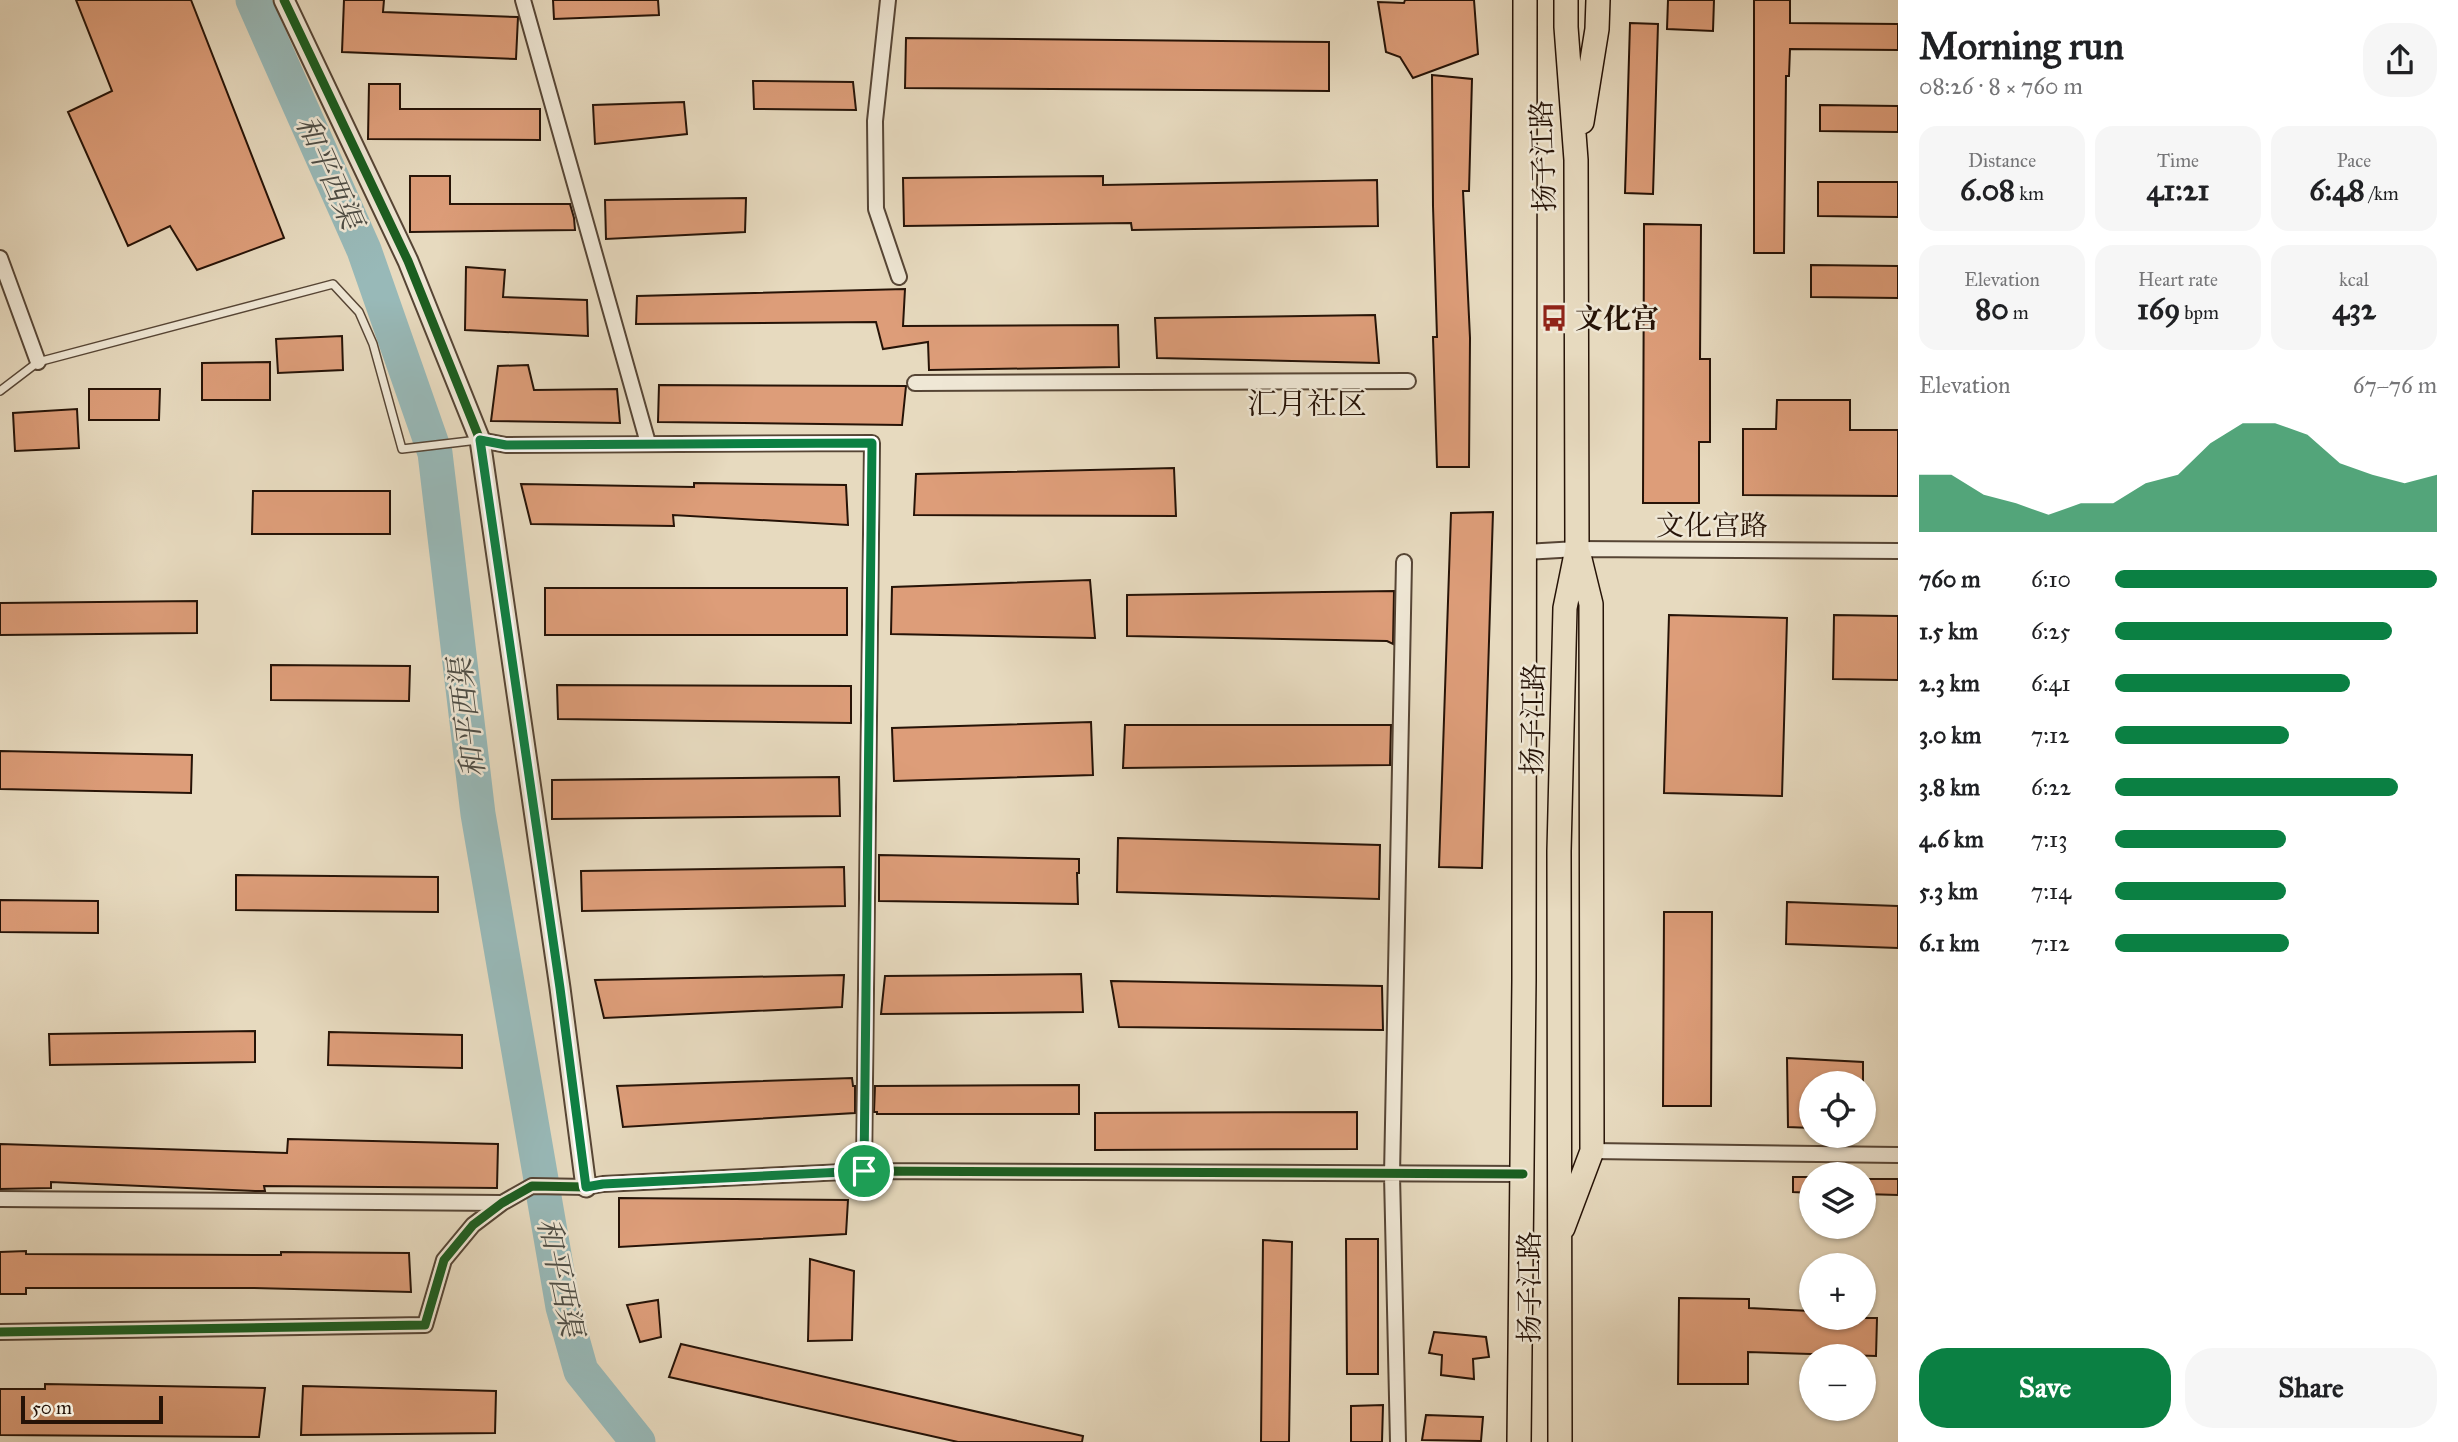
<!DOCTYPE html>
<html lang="en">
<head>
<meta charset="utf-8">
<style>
	body { margin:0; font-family:"IM FELL Great Primer","Noto Serif SC",serif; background:#f6f6f6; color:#202124; height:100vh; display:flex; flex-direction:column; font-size:26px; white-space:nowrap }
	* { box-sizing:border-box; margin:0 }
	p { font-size:23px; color:#757577 }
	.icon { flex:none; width:38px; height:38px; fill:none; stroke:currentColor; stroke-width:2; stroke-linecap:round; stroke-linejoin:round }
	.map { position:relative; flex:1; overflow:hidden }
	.details { display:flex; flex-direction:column; background:#fff; width:560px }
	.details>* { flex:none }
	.fabs { position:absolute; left:1799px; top:1071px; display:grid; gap:14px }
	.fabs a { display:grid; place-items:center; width:77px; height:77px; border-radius:50%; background:#fff; box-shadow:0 2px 5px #0004; font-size:35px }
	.scale { position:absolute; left:21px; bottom:18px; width:142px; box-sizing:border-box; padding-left:7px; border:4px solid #261307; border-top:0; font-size:19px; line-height:24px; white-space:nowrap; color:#261307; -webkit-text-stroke:5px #efe7d5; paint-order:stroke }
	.pin { position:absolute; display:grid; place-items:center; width:60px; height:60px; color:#fff; margin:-30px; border:4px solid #fff; border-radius:50%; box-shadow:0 2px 7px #0007 }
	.round { display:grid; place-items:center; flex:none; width:74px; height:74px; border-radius:28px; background:#f6f6f6 }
	.overview { display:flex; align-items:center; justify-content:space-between; height:119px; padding:0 21px }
	h1 { font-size:38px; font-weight:700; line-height:52px }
	.figures { display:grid; grid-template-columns:repeat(3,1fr); gap:10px; height:119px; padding:7px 21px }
	.figures div { display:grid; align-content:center; border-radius:18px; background:#f6f6f6; text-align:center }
	.figures b { font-size:30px; font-weight:700 }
	.figures small { font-size:19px; font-weight:400 }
	.figures p { font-size:19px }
	.chart { height:196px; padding:14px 21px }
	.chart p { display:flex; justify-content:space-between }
	.chart svg { width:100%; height:126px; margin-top:7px; fill:#0b8043; opacity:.7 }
	.primary-button { display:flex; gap:14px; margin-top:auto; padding:14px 21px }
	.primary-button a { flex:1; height:80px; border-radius:28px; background:#0b8043; color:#fff; font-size:28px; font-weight:700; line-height:80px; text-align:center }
	.primary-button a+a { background:#f6f6f6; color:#202124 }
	ul { padding:0 21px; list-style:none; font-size:23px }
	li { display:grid; grid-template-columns:112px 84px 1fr; align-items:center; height:52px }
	li i { height:18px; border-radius:9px; background:#0b8043 }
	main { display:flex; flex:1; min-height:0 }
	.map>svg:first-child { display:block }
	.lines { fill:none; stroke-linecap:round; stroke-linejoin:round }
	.river { stroke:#98b9b8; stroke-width:35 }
	.building { fill:#dd9d79; stroke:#261307; stroke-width:2 }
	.service-casing { stroke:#564535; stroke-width:10 }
	.minor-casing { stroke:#564535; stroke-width:18 }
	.tertiary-casing { stroke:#564535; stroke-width:23 }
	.primary-casing { stroke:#261307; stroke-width:26 }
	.service { stroke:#efe7d5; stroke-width:7 }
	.minor { stroke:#efe7d5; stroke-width:14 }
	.tertiary { stroke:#efe7d5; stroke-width:19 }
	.primary { stroke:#e7dabf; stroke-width:23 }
	.cycleway-casing { stroke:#efe7d5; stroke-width:13 }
	.cycleway { stroke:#1b5e20; stroke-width:9 }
	.route-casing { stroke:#fff; stroke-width:14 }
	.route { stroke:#0b8043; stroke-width:9 }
	.labels { text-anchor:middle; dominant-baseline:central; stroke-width:5; stroke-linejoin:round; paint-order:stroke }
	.street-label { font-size:28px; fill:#261307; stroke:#efe7d5 }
	.poi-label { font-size:28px; font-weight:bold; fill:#261307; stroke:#efe7d5; text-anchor:start }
	.water-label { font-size:30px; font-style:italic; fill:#4e4d45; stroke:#efe7d5 }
	.neighbourhood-label { font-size:30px; fill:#261307; stroke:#efe7d5 }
</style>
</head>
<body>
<main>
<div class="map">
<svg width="1898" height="1442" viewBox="0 0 1898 1442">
	<rect width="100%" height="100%" fill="#e7dabf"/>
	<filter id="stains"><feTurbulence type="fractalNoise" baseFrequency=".00286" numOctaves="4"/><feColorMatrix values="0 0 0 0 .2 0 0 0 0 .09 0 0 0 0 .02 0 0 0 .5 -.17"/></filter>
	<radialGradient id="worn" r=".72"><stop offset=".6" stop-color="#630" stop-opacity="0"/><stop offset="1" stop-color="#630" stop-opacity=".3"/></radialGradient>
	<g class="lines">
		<path class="river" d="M 253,0 L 364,250 L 435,453 L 478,814 L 563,1307 L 581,1371 L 638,1442"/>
	</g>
	<path class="building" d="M 76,0 L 191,0 L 284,238 L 197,270 L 170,226 L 128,246 L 68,112 L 112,91 Z
		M 344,0 L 384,0 L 383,12 L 518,17 L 516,59 L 342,52 Z
		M 553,0 L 658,0 L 659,15 L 554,19 Z
		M 1405,0 L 1474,0 L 1478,54 L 1413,78 L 1400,57 L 1386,52 L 1378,2 L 1404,3 Z
		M 1668,0 L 1714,0 L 1713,31 L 1667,29 Z
		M 1754,0 L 1790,0 L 1790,23 L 1898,24 L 1898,50 L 1790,49 L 1789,76 L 1786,76 L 1784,253 L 1754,253 Z
		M 1630,23 L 1658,24 L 1653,194 L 1625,193 Z
		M 906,38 L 1329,42 L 1329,91 L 905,88 Z
		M 1432,75 L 1472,79 L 1469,191 L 1463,191 L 1470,338 L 1469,467 L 1437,467 L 1433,337 L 1437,337 L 1433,206 Z
		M 753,81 L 853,82 L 856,110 L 754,109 Z
		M 369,84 L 400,84 L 400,109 L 540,109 L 540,140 L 368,139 Z
		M 684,102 L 687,134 L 595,144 L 593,105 Z
		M 1820,105 L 1898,106 L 1898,132 L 1820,131 Z
		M 410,176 L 450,176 L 450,204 L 570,204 L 574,218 L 575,230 L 410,232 Z
		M 1103,176 L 1103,185 L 1377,180 L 1378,226 L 1132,230 L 1131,223 L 904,226 L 903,178 Z
		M 1818,182 L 1898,182 L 1898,217 L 1818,216 Z
		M 746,198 L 745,232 L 606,239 L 605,200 Z
		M 1644,224 L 1701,225 L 1700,359 L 1710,359 L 1710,442 L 1699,442 L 1699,503 L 1643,503 Z
		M 1811,265 L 1898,266 L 1898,298 L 1811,297 Z
		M 466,267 L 505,270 L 503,297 L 587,300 L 588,336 L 465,330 Z
		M 905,289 L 903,326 L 1118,325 L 1119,367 L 929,370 L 928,342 L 883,349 L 876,322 L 636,324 L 637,296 Z
		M 1375,315 L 1379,363 L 1157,358 L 1155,318 Z
		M 342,336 L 343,370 L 278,373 L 276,339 Z
		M 270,362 L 270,400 L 202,400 L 202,363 Z
		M 528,365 L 534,390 L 617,389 L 620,423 L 491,421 L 498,366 Z
		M 659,385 L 906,386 L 902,425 L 658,422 Z
		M 89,389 L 160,389 L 159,420 L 89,420 Z
		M 1777,400 L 1850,400 L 1850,430 L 1898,430 L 1898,496 L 1743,495 L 1743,429 L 1776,429 Z
		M 77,409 L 79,448 L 15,451 L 13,413 Z
		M 1174,468 L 1176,516 L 914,515 L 916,474 Z
		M 694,483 L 846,485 L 848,525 L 673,515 L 674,526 L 531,524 L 521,484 L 694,487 Z
		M 253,491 L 390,491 L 390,534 L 252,534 Z
		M 1493,512 L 1482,868 L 1439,867 L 1451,513 Z
		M 1090,580 L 1095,638 L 891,634 L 892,587 Z
		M 545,588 L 847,588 L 847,635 L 545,635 Z
		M 1394,591 L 1393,644 L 1387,641 L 1127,636 L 1127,595 Z
		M 197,601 L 197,633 L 0,635 L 0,603 Z
		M 1669,615 L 1787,618 L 1782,796 L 1664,793 Z
		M 1834,615 L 1898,616 L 1898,680 L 1833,679 Z
		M 271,665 L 410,666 L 409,701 L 271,700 Z
		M 557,685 L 851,686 L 851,723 L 558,719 Z
		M 1091,722 L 1093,775 L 894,781 L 892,728 Z
		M 1125,725 L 1391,725 L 1390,765 L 1123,768 Z
		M 0,751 L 192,755 L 191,793 L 0,789 Z
		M 839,777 L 840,816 L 552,819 L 552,780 Z
		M 1118,838 L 1380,845 L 1379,899 L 1117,892 Z
		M 879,855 L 1079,859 L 1079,873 L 1077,873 L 1078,904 L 879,901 Z
		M 844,867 L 845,906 L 582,911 L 581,871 Z
		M 236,875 L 438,877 L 438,912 L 236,910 Z
		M 0,900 L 98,901 L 98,933 L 0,932 Z
		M 1787,902 L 1898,906 L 1898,948 L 1786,944 Z
		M 1664,912 L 1712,912 L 1711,1106 L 1663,1106 Z
		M 1081,974 L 1083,1012 L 881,1014 L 885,976 Z
		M 844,975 L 842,1007 L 604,1018 L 595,980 Z
		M 1111,981 L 1382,986 L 1383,1030 L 1119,1027 Z
		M 255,1031 L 255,1062 L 50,1065 L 49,1034 Z
		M 329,1032 L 462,1035 L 462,1068 L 328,1065 Z
		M 1787,1058 L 1863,1062 L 1863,1083 L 1811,1083 L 1811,1128 L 1788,1127 Z
		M 852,1078 L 853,1086 L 855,1086 L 855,1113 L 623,1127 L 617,1086 Z
		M 1079,1085 L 1079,1114 L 877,1114 L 877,1112 L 874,1112 L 875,1086 Z
		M 1357,1112 L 1357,1149 L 1095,1150 L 1095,1113 Z
		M 288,1139 L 498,1144 L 497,1188 L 264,1186 L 265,1191 L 255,1191 L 51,1182 L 51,1188 L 0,1189 L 0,1144 L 287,1153 Z
		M 1793,1177 L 1811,1177 L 1811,1193 L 1793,1192 Z
		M 1864,1179 L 1898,1179 L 1898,1195 L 1864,1194 Z
		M 619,1198 L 848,1200 L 846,1234 L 619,1247 Z
		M 1346,1239 L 1378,1239 L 1378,1374 L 1347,1374 Z
		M 1263,1240 L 1292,1242 L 1289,1442 L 1261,1442 Z
		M 26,1251 L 26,1254 L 281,1255 L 281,1252 L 409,1253 L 411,1292 L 252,1288 L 26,1288 L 26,1294 L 0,1294 L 0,1252 Z
		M 810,1259 L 854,1271 L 852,1340 L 808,1341 Z
		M 1679,1298 L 1749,1299 L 1749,1308 L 1811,1311 L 1811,1318 L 1877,1318 L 1876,1356 L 1748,1352 L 1748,1384 L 1678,1384 Z
		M 658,1300 L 661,1337 L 640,1342 L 627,1305 Z
		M 1434,1332 L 1486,1337 L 1489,1357 L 1473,1359 L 1474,1379 L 1441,1375 L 1442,1355 L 1429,1353 Z
		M 681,1344 L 1083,1436 L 1082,1442 L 958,1442 L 669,1377 Z
		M 45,1384 L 265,1388 L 259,1437 L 0,1435 L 0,1389 L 45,1389 Z
		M 303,1386 L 496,1391 L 495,1433 L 301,1435 Z
		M 1383,1405 L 1382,1442 L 1351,1442 L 1351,1406 Z
		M 1426,1415 L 1483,1417 L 1481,1441 L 1422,1440 Z"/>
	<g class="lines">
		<defs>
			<path id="service" d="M 0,391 L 38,362 L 333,284 L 359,312 L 373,344 L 402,449 L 478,440"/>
			<path id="minor" d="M 523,0 L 648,443
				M 888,0 L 875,121 L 876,209 L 899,277
				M 0,258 L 38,362
				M 915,383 L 1408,381
				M 480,440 L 506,445 L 872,443 L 864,1171
				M 1525,552 L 1577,549 L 1898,551
				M 1592,1151 L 1898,1155
				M 0,1199 L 502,1203
				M 0,1332 L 425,1325 L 444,1260 L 473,1225 L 502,1203 L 532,1186 L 586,1187 L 603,1184 L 864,1171 L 1523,1174
				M 1398,1442 L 1392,1175 L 1404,562"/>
			<path id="tertiary" d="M 284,0 L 408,261 L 480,440 L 560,988 L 586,1187"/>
			<path id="primary" d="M 1582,122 L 1597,29 L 1598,0
				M 1563,1228 L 1592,1151 L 1591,604 L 1579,555
				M 1519,1442 L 1524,980 L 1525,0
				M 1560,1442 L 1559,851 L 1565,608 L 1577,549 L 1576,160 L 1566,27 L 1566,0"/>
		</defs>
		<use href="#service" class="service-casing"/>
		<use href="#minor" class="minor-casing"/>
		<use href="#tertiary" class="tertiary-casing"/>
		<use href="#primary" class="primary-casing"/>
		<use href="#service" class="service"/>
		<use href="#minor" class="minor"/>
		<use href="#tertiary" class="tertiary"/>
		<use href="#primary" class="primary"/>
		<defs>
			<path id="cycleway" d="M 284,0 L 408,261 L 480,440 L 560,988 L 586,1187
				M 0,1332 L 425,1325 L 444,1260 L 473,1225 L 502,1203 L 532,1186 L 586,1187 L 603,1184 L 864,1171 L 1523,1174"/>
		</defs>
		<use href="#cycleway" class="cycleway-casing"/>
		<use href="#cycleway" class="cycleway"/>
	</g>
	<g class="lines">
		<defs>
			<path id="route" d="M 480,440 L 506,445 L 872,443 L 864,1171 L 603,1184 L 586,1187 L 560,988 Z"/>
		</defs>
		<use href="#route" class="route-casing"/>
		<use href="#route" class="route"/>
	</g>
	<defs>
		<symbol id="bus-bare" viewBox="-9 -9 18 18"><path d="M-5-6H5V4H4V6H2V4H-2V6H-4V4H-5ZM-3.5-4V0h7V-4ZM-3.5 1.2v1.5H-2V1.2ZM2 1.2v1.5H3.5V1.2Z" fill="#8f2418" stroke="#efe7d5" stroke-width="2.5" paint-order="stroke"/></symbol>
	</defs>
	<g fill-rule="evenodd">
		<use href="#bus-bare" x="1535" y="299" width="38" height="38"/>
	</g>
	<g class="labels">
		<g class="street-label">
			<text transform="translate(1543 156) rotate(-92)">扬子江路</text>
			<text x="1712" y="525">文化宫路</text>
			<text transform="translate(1533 719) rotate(-89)">扬子江路</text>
			<text transform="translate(1529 1287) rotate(-90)">扬子江路</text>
		</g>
		<g class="poi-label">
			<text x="1575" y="318">文化宫</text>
		</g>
		<g class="water-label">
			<text transform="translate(329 172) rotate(66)">和平西渠</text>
			<text transform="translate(467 718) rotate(-97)">和平西渠</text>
			<text transform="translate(560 1277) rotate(78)">和平西渠</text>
		</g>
		<g class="neighbourhood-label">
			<text x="1307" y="404">汇月社区</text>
		</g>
	</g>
	<rect width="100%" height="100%" filter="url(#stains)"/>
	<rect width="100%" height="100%" fill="url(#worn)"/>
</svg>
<div class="fabs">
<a><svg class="icon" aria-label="locate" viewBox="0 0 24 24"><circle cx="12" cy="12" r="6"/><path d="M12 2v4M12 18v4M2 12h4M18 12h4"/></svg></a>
<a><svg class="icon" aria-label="layers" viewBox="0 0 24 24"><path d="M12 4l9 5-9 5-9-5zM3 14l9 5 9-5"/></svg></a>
<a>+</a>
<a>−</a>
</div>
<div class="scale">50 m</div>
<div class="pin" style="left:864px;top:1171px;background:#1e9e55"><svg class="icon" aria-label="arrive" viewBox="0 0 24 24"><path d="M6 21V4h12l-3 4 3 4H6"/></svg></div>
</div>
<section class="details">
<div class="overview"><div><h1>Morning run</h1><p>08:26 · 8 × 760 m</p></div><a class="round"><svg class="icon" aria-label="share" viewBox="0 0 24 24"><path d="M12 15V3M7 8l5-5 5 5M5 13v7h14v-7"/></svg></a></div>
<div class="figures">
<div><p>Distance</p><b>6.08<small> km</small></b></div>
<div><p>Time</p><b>41:21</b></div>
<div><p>Pace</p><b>6:48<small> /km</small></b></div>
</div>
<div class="figures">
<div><p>Elevation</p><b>80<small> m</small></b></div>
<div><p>Heart rate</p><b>169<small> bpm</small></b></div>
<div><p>kcal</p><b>432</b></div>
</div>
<div class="chart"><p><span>Elevation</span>67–76 m</p>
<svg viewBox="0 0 160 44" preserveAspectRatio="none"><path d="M0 44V24L10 24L20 31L30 34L40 38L50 34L60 34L70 27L80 24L90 13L100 6L110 6L120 10L130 20L140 24L150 27L160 24V44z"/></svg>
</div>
<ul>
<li><b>760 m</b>6:10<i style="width:100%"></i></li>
<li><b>1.5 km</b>6:25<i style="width:86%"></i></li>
<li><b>2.3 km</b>6:41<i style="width:73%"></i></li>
<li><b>3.0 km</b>7:12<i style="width:54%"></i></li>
<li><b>3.8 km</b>6:22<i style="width:88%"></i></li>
<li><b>4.6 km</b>7:13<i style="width:53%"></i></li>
<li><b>5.3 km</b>7:14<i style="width:53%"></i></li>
<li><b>6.1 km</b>7:12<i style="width:54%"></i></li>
</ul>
<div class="primary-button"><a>Save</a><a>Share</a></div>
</section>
</main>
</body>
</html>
